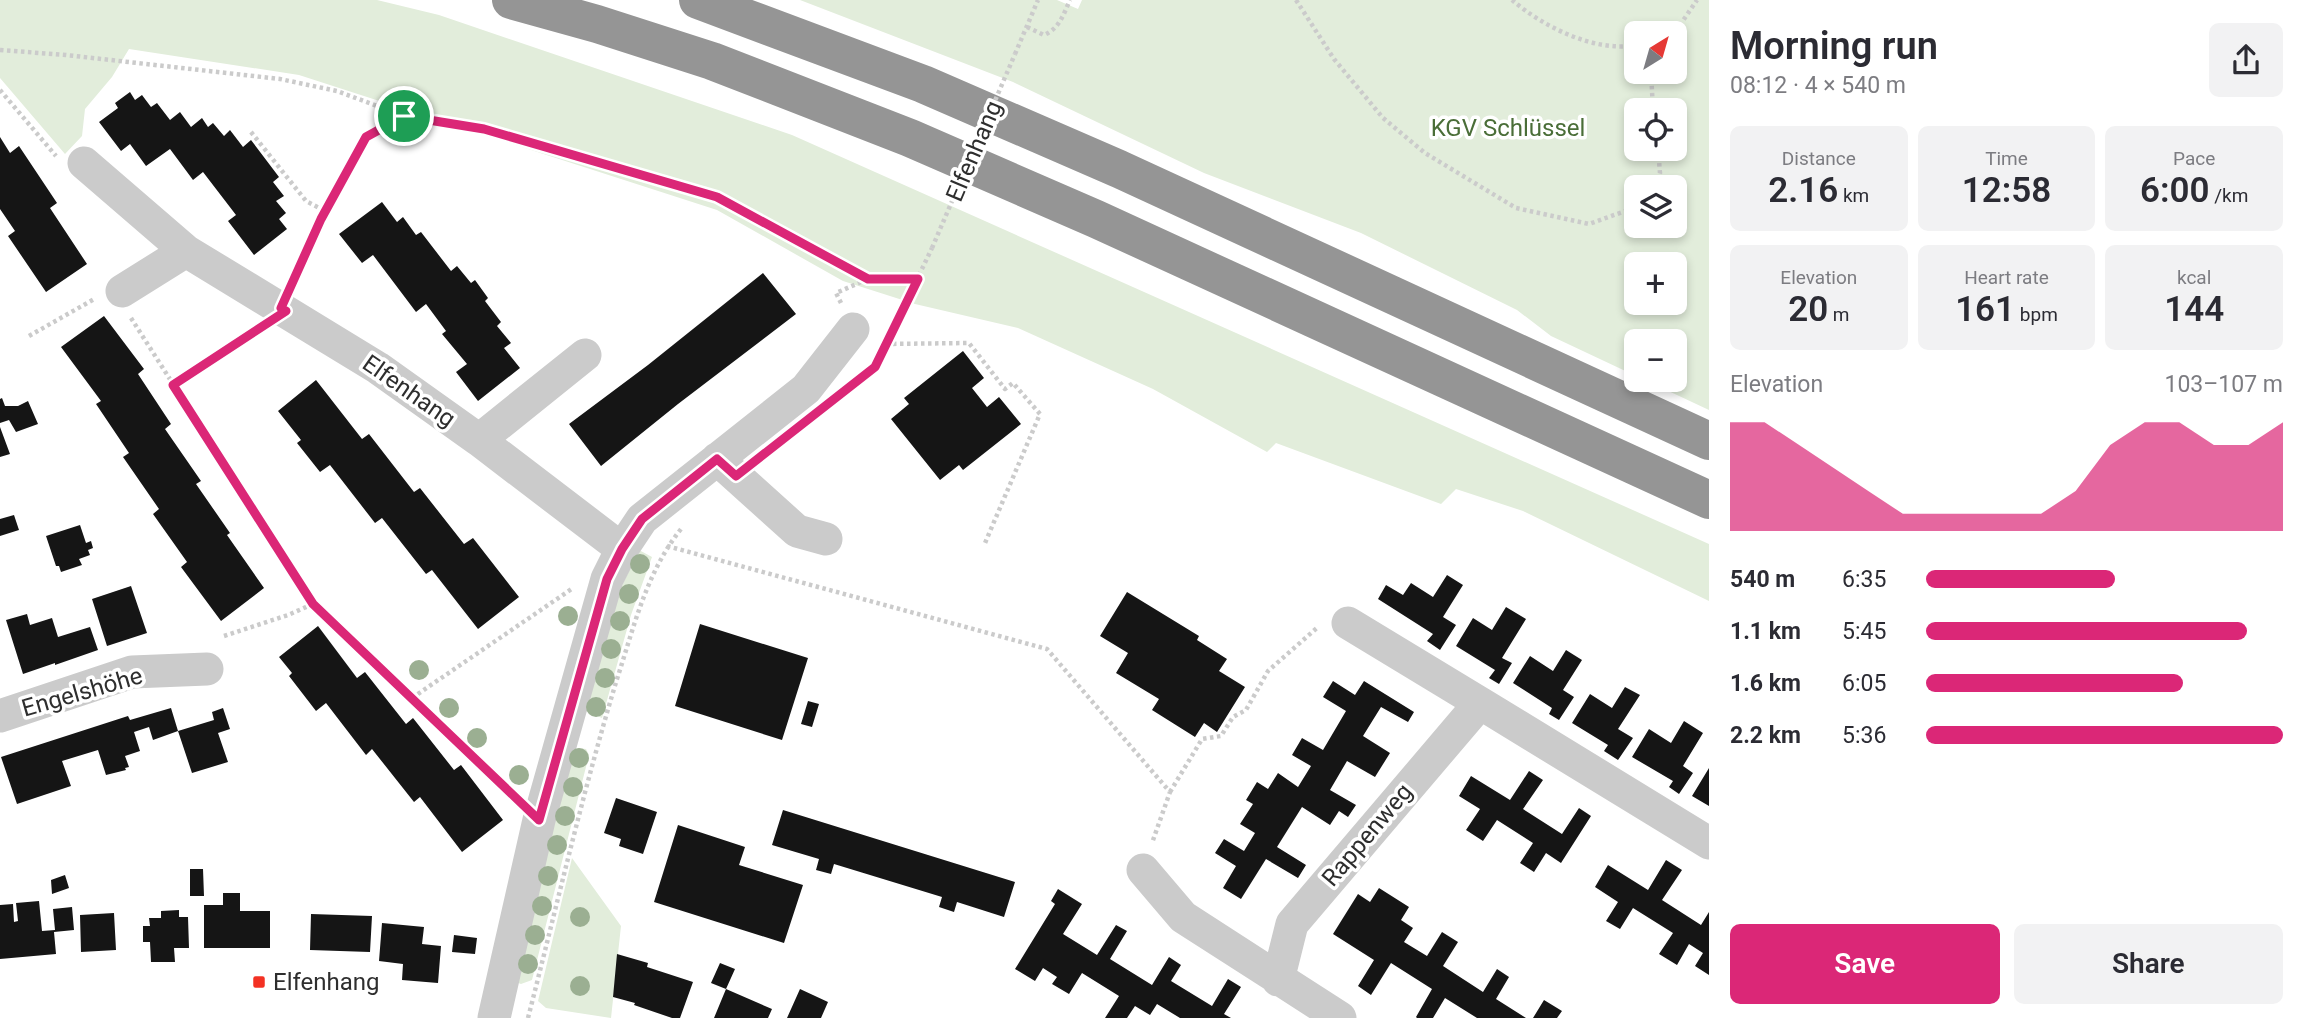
<!DOCTYPE html>
<html lang="en">
<head>
<meta charset="utf-8">
<style>
	body { margin:0; font-family:Roboto,sans-serif; background:#f2f2f3; color:#2b2b33; height:100vh; display:flex; flex-direction:column; font-size:26px; white-space:nowrap }
	* { box-sizing:border-box; margin:0 }
	p { font-size:23px; color:#7c7c81 }
	.icon { flex:none; width:38px; height:38px; fill:none; stroke:currentColor; stroke-width:2; stroke-linecap:round; stroke-linejoin:round }
	.map { position:relative; flex:1; overflow:hidden }
	.sheet { display:flex; flex-direction:column; background:#fff; width:595px }
	.sheet>* { flex:none }
	.needle { width:46px; rotate:37deg }
	.controls { position:absolute; left:1624px; top:21px; display:grid; gap:14px }
	.controls a { display:grid; place-items:center; width:63px; height:63px; border-radius:10px; background:#fff; box-shadow:0 4px 10px #0003; font-size:35px }
	.pin { position:absolute; display:grid; place-items:center; width:60px; height:60px; color:#fff; margin:-30px; border:4px solid #fff; border-radius:50%; box-shadow:0 2px 7px #0007 }
	.round { display:grid; place-items:center; flex:none; width:74px; height:74px; border-radius:10px; background:#f2f2f3 }
	.headline { display:flex; align-items:center; justify-content:space-between; height:119px; padding:0 21px }
	h1 { font-size:38px; font-weight:600; line-height:52px }
	.metrics { display:grid; grid-template-columns:repeat(3,1fr); gap:10px; height:119px; padding:7px 21px }
	.metrics div { display:grid; align-content:center; border-radius:10px; background:#f2f2f3; text-align:center }
	.metrics b { font-size:35px; font-weight:600 }
	.metrics small { font-size:19px; font-weight:400 }
	.metrics p { font-size:19px }
	.chart { height:196px; padding:14px 21px }
	.chart p { display:flex; justify-content:space-between }
	.chart svg { width:100%; height:126px; margin-top:7px; fill:#db2777; opacity:.7 }
	.primary-button { display:flex; gap:14px; margin-top:auto; padding:14px 21px }
	.primary-button a { flex:1; height:80px; border-radius:10px; background:#db2777; color:#fff; font-size:28px; font-weight:600; line-height:80px; text-align:center }
	.primary-button a+a { background:#f2f2f3; color:#2b2b33 }
	ul { padding:0 21px; list-style:none; font-size:23px }
	li { display:grid; grid-template-columns:112px 84px 1fr; align-items:center; height:52px }
	li i { height:18px; border-radius:9px; background:#db2777 }
	main { display:flex; flex:1; min-height:0 }
	.map>svg:first-child { display:block }
	.green { fill:#e2eddb; fill-rule:evenodd }
	.building { fill:#151515 }
	.lines { fill:none; stroke-linecap:round; stroke-linejoin:round }
	.path { stroke:#cbcbcb; stroke-width:4.5; stroke-dasharray:3.5 3.5; stroke-linecap:butt }
	.minor { stroke:#cbcbcb; stroke-width:33 }
	.highway { stroke:#959595; stroke-width:38 }
	.path-bridge { stroke:#cbcbcb; stroke-width:4.5; stroke-dasharray:3.5 3.5; stroke-linecap:butt }
	.tree { fill:#9baf92 }
	.route-casing { stroke:#fff; stroke-width:14 }
	.route { stroke:#db2777; stroke-width:9 }
	.poi-dot { fill:#f33123; stroke:#fff; stroke-width:2.5 }
	.labels { text-anchor:middle; dominant-baseline:central; stroke-width:7; stroke-linejoin:round; paint-order:stroke }
	.park-label { font-size:24px; fill:#4a6e38; stroke:#fff }
	.street-label { font-size:24px; fill:#2e2e2e; stroke:#fff }
	.poi-label { font-size:24px; fill:#2e2e2e; stroke:#fff; text-anchor:start }
</style>
</head>
<body>
<main>
<div class="map">
<svg width="1709" height="1018" viewBox="0 0 1709 1018">
	<rect width="100%" height="100%" fill="#fff"/>
	<path class="green" d="M 0,0 L 377,0 L 439,15 L 792,135 L 1709,544 L 1709,601 L 1523,511 L 1456,489 L 1441,504 L 1276,443 L 1267,452 L 1153,389 L 1018,328 L 915,304 L 843,281 L 717,210 L 299,75 L 129,49 L 112,77 L 85,109 L 82,136 L 65,154 L 0,78 Z
		M 800,0 L 1057,0 L 1078,9 L 1082,0 L 1709,0 L 1709,410 L 1645,380 L 1675,380 L 1675,341 L 1636,341 L 1636,376 L 1551,336 L 1517,310 L 1361,233 L 1204,173 L 1013,82 ZM 1636,33 L 1675,33 L 1675,72 L 1636,72 ZM 1636,110 L 1675,110 L 1675,149 L 1636,149 ZM 1675,187 L 1675,226 L 1636,226 L 1636,187 ZM 1636,264 L 1675,264 L 1675,303 L 1636,303 Z
		M 639,550 L 652,557 L 631,615 L 602,718 L 589,713 L 585,706 L 619,592 Z
		M 578,748 L 586,749 L 589,755 L 532,980 L 521,984 L 513,981 L 570,755 Z
		M 572,858 L 621,926 L 611,1018 L 546,1008 L 538,1001 Z"/>
	<path class="building" d="M 130,92 L 135,100 L 142,95 L 151,107 L 157,103 L 170,120 L 180,112 L 191,127 L 202,118 L 208,127 L 213,123 L 224,136 L 230,130 L 243,147 L 251,140 L 279,177 L 273,182 L 284,196 L 276,201 L 286,213 L 279,219 L 287,229 L 254,255 L 228,221 L 236,215 L 203,172 L 193,180 L 170,149 L 146,166 L 130,144 L 121,151 L 99,122 L 118,108 L 115,103 Z
		M 0,137 L 10,153 L 19,146 L 57,203 L 50,208 L 87,264 L 46,292 L 8,236 L 15,231 L 0,209 Z
		M 382,202 L 397,222 L 403,217 L 416,235 L 421,232 L 451,271 L 457,266 L 471,283 L 475,280 L 488,298 L 485,301 L 501,322 L 497,326 L 511,343 L 504,348 L 520,368 L 478,401 L 456,372 L 467,364 L 442,334 L 446,331 L 426,304 L 416,312 L 373,255 L 362,263 L 339,234 Z
		M 763,273 L 796,314 L 678,404 L 601,466 L 569,424 L 648,365 Z
		M 104,316 L 144,369 L 138,374 L 171,424 L 165,429 L 201,481 L 196,484 L 230,533 L 227,535 L 264,588 L 221,621 L 181,567 L 187,562 L 153,514 L 159,509 L 123,457 L 129,453 L 96,404 L 101,401 L 61,347 Z
		M 963,351 L 984,378 L 972,388 L 987,407 L 999,397 L 1021,424 L 963,470 L 959,465 L 940,480 L 891,419 L 909,404 L 904,398 Z
		M 316,380 L 362,439 L 369,434 L 414,492 L 420,488 L 464,544 L 473,538 L 519,597 L 478,629 L 432,570 L 426,574 L 382,518 L 375,523 L 330,465 L 320,472 L 297,443 L 301,440 L 278,411 Z
		M 2,398 L 5,406 L 18,406 L 28,401 L 38,424 L 16,432 L 9,420 L 0,423 L 0,399 Z
		M 0,427 L 10,454 L 0,457 Z
		M 14,515 L 19,530 L 0,536 L 0,519 Z
		M 80,525 L 86,543 L 91,541 L 93,548 L 88,550 L 90,555 L 79,559 L 82,565 L 61,572 L 59,566 L 56,566 L 46,536 Z
		M 1447,575 L 1463,585 L 1443,617 L 1456,625 L 1440,650 L 1427,641 L 1433,634 L 1378,599 L 1386,585 L 1403,595 L 1411,583 L 1433,597 Z
		M 131,586 L 147,633 L 107,646 L 92,599 Z
		M 1127,592 L 1199,636 L 1197,640 L 1227,659 L 1219,671 L 1245,687 L 1217,732 L 1204,723 L 1195,737 L 1152,710 L 1159,699 L 1116,673 L 1128,653 L 1100,636 Z
		M 1506,607 L 1526,619 L 1502,658 L 1512,663 L 1499,684 L 1489,678 L 1495,670 L 1456,646 L 1473,618 L 1492,630 Z
		M 27,614 L 30,625 L 52,618 L 58,637 L 90,627 L 98,650 L 55,665 L 55,663 L 23,674 L 6,620 Z
		M 700,624 L 808,658 L 782,740 L 675,706 Z
		M 318,626 L 357,678 L 365,672 L 406,724 L 413,718 L 454,770 L 461,765 L 503,820 L 462,852 L 420,797 L 414,802 L 372,749 L 366,755 L 326,703 L 316,711 L 289,676 L 292,673 L 279,657 Z
		M 1566,650 L 1582,660 L 1563,690 L 1574,697 L 1559,720 L 1549,714 L 1552,708 L 1513,683 L 1530,656 L 1553,671 Z
		M 1333,681 L 1355,695 L 1364,681 L 1414,712 L 1408,722 L 1381,707 L 1363,736 L 1390,753 L 1375,777 L 1347,761 L 1330,790 L 1356,805 L 1348,817 L 1339,811 L 1330,825 L 1302,807 L 1277,847 L 1306,865 L 1298,878 L 1266,859 L 1241,899 L 1223,888 L 1236,866 L 1215,853 L 1224,839 L 1244,851 L 1255,833 L 1240,824 L 1253,804 L 1246,800 L 1257,782 L 1268,789 L 1278,773 L 1298,787 L 1311,766 L 1292,755 L 1302,738 L 1323,750 L 1346,711 L 1323,697 Z
		M 1625,687 L 1640,695 L 1618,729 L 1633,738 L 1618,760 L 1604,751 L 1608,745 L 1572,723 L 1590,694 L 1612,708 Z
		M 808,701 L 819,704 L 812,727 L 801,724 Z
		M 171,708 L 178,731 L 214,720 L 212,712 L 223,708 L 230,729 L 218,733 L 228,762 L 192,773 L 178,731 L 153,740 L 149,727 L 134,732 L 140,751 L 125,756 L 129,767 L 125,768 L 126,770 L 106,775 L 98,750 L 62,761 L 71,786 L 17,804 L 1,757 L 128,716 L 130,720 Z
		M 1684,721 L 1703,733 L 1683,766 L 1693,773 L 1679,794 L 1669,787 L 1673,781 L 1632,757 L 1649,729 L 1671,743 Z
		M 1709,768 L 1709,806 L 1692,796 Z
		M 1529,771 L 1543,780 L 1523,809 L 1562,834 L 1579,808 L 1591,816 L 1561,863 L 1546,853 L 1534,872 L 1520,863 L 1533,843 L 1497,820 L 1483,841 L 1466,830 L 1480,809 L 1459,796 L 1471,776 L 1510,800 Z
		M 616,798 L 657,812 L 643,854 L 619,846 L 621,839 L 604,833 Z
		M 783,810 L 1015,882 L 1004,917 L 957,902 L 954,912 L 939,907 L 942,897 L 834,864 L 831,874 L 816,870 L 819,859 L 772,845 Z
		M 678,825 L 745,847 L 739,865 L 803,885 L 784,943 L 654,902 Z
		M 1666,860 L 1682,870 L 1662,900 L 1701,925 L 1709,912 L 1709,975 L 1695,966 L 1703,953 L 1689,944 L 1677,965 L 1659,954 L 1673,933 L 1633,908 L 1620,929 L 1606,921 L 1618,902 L 1595,887 L 1608,865 L 1648,890 Z
		M 190,869 L 203,869 L 204,896 L 190,896 Z
		M 65,875 L 69,888 L 52,894 L 51,880 Z
		M 1379,888 L 1409,907 L 1401,920 L 1413,928 L 1404,942 L 1427,956 L 1442,932 L 1458,942 L 1443,966 L 1483,992 L 1497,969 L 1509,977 L 1496,999 L 1526,1018 L 1477,1018 L 1445,998 L 1433,1018 L 1417,1018 L 1416,1017 L 1432,989 L 1391,963 L 1371,995 L 1358,986 L 1374,960 L 1333,934 L 1358,894 L 1370,902 Z
		M 1058,889 L 1082,904 L 1063,934 L 1097,955 L 1116,925 L 1127,931 L 1110,959 L 1152,985 L 1169,957 L 1181,965 L 1171,981 L 1212,1006 L 1228,979 L 1241,987 L 1224,1014 L 1231,1018 L 1180,1018 L 1157,1004 L 1150,1015 L 1135,1006 L 1127,1018 L 1105,1018 L 1119,996 L 1082,973 L 1069,994 L 1052,984 L 1057,977 L 1043,968 L 1035,981 L 1015,969 L 1055,904 L 1051,901 Z
		M 223,893 L 240,893 L 240,911 L 270,911 L 270,948 L 204,948 L 204,905 L 223,905 Z
		M 39,901 L 42,931 L 55,930 L 53,909 L 72,907 L 74,930 L 54,932 L 56,954 L 0,959 L 0,905 L 13,904 L 14,922 L 18,921 L 16,903 Z
		M 179,910 L 179,917 L 188,917 L 189,948 L 174,948 L 175,962 L 151,962 L 150,942 L 143,942 L 143,926 L 150,926 L 149,918 L 161,918 L 161,911 Z
		M 114,913 L 116,950 L 81,952 L 80,915 Z
		M 311,914 L 372,916 L 370,952 L 310,950 Z
		M 382,923 L 424,927 L 422,944 L 441,946 L 438,983 L 402,980 L 403,964 L 379,961 Z
		M 454,935 L 477,938 L 475,954 L 452,952 Z
		M 617,954 L 648,963 L 647,967 L 693,982 L 680,1018 L 672,1018 L 634,1005 L 635,1003 L 613,997 Z
		M 720,963 L 735,969 L 726,989 L 711,983 Z
		M 726,989 L 772,1009 L 768,1018 L 714,1018 Z
		M 800,989 L 828,1002 L 821,1018 L 787,1018 Z
		M 1544,1000 L 1562,1011 L 1557,1018 L 1533,1018 Z"/>
	<g class="lines">
		<path class="path" d="M 1296,0 L 1334,59 L 1383,118 L 1425,153 L 1516,208 L 1589,224 L 1631,209 L 1636,205
			M 1512,0 C 1542,26 1595,53 1636,45
			M 1027,27 L 1044,35 C 1060,28 1063,15 1070,0
			M 1668,33 L 1680,25 L 1697,0
			M 0,50 L 66,55 L 280,79 L 337,91 L 404,116 L 483,129 L 717,197 L 868,279
			M 1015,54 L 1038,0
			M 1651,72 L 1653,110
			M 0,90 L 56,156
			M 251,132 L 306,201 L 325,211
			M 1656,187 L 1660,173 L 1658,149
			M 293,281 L 321,219 L 366,137 L 403,116
			M 841,303 L 836,293 L 868,279 L 918,279
			M 131,318 L 313,604
			M 29,336 L 96,298
			M 886,344 L 969,343 L 1005,389 L 1013,383 L 1040,414 L 985,543
			M 173,385 L 258,330
			M 845,391 L 875,367 L 932,248
			M 667,546 L 1047,649 L 1170,792 L 1152,843
			M 224,636 L 288,615 L 313,604 L 514,796
			M 412,698 L 573,588
			M 1170,792 L 1202,739 L 1221,736 L 1233,717 L 1246,710 L 1268,671 L 1318,627
			M 528,1018 C 557,905 583,791 617,679 C 634,627 646,573 681,529"/>
		<path class="minor" d="M 84,163 L 186,251 L 378,368 L 479,440 L 622,549 L 642,519 L 806,389 L 853,329
			M 122,291 L 186,251
			M 479,440 L 585,355
			M 717,459 L 797,531 L 826,539
			M 1480,703 L 1709,843
			M 0,716 L 132,672 L 207,669
			M 1143,870 L 1183,917 L 1340,1018
			M 1278,980 L 1292,924 L 1480,703 L 1348,623
			M 494,1018 L 539,820 L 607,579 L 622,549"/>
		<path class="highway" d="M 511,0 L 597,24 L 712,61 L 910,138 L 1096,219 L 1709,500
			M 698,0 L 923,84 L 1119,169 L 1709,441"/>
		<path class="path-bridge" d="M 932,248 L 1015,54"/>
	</g>
	<g class="tree">
		<circle cx="640" cy="564" r="10"/>
		<circle cx="629" cy="594" r="10"/>
		<circle cx="568" cy="616" r="10"/>
		<circle cx="620" cy="621" r="10"/>
		<circle cx="611" cy="649" r="10"/>
		<circle cx="419" cy="670" r="10"/>
		<circle cx="605" cy="678" r="10"/>
		<circle cx="596" cy="707" r="10"/>
		<circle cx="449" cy="708" r="10"/>
		<circle cx="477" cy="738" r="10"/>
		<circle cx="579" cy="758" r="10"/>
		<circle cx="519" cy="775" r="10"/>
		<circle cx="573" cy="787" r="10"/>
		<circle cx="565" cy="816" r="10"/>
		<circle cx="557" cy="845" r="10"/>
		<circle cx="548" cy="876" r="10"/>
		<circle cx="542" cy="906" r="10"/>
		<circle cx="580" cy="917" r="10"/>
		<circle cx="535" cy="935" r="10"/>
		<circle cx="528" cy="964" r="10"/>
		<circle cx="580" cy="986" r="10"/>
	</g>
	<g class="lines">
		<defs>
			<path id="route" d="M 404,116 L 484,129 L 717,197 L 868,279 L 918,279 L 875,367 L 736,476 L 717,459 L 642,519 L 622,549 L 607,579 L 539,820 L 313,604 L 173,385 L 286,311 L 281,308 L 321,219 L 366,137 Z"/>
		</defs>
		<use href="#route" class="route-casing"/>
		<use href="#route" class="route"/>
	</g>
	<rect class="poi-dot" x="252" y="975" width="14" height="14" rx="3.5"/>
	<g class="labels">
		<g class="park-label">
			<text x="1508" y="128">KGV Schlüssel</text>
		</g>
		<g class="street-label">
			<text transform="translate(974 151) rotate(-67)">Elfenhang</text>
			<text transform="translate(409 391) rotate(35)">Elfenhang</text>
			<text transform="translate(82 692) rotate(-16)">Engelshöhe</text>
			<text transform="translate(1367 835) rotate(-50)">Rappenweg</text>
		</g>
		<g class="poi-label">
			<text x="273" y="982">Elfenhang</text>
		</g>
	</g>
</svg>
<div class="controls">
<a><svg class="needle" viewBox="-14 -14 28 28"><path d="M0-13l5 13h-10z" fill="#e53935"/><path d="M0 13l5-13h-10z" fill="#7c7c81"/></svg></a>
<a><svg class="icon" aria-label="locate" viewBox="0 0 24 24"><circle cx="12" cy="12" r="6"/><path d="M12 2v4M12 18v4M2 12h4M18 12h4"/></svg></a>
<a><svg class="icon" aria-label="layers" viewBox="0 0 24 24"><path d="M12 4l9 5-9 5-9-5zM3 14l9 5 9-5"/></svg></a>
<a>+</a>
<a>−</a>
</div>
<div class="pin" style="left:404px;top:116px;background:#1e9e55"><svg class="icon" aria-label="arrive" viewBox="0 0 24 24"><path d="M6 21V4h12l-3 4 3 4H6"/></svg></div>
</div>
<section class="sheet">
<div class="headline"><div><h1>Morning run</h1><p>08:12 · 4 × 540 m</p></div><a class="round"><svg class="icon" aria-label="share" viewBox="0 0 24 24"><path d="M12 15V3M7 8l5-5 5 5M5 13v7h14v-7"/></svg></a></div>
<div class="metrics">
<div><p>Distance</p><b>2.16<small> km</small></b></div>
<div><p>Time</p><b>12:58</b></div>
<div><p>Pace</p><b>6:00<small> /km</small></b></div>
</div>
<div class="metrics">
<div><p>Elevation</p><b>20<small> m</small></b></div>
<div><p>Heart rate</p><b>161<small> bpm</small></b></div>
<div><p>kcal</p><b>144</b></div>
</div>
<div class="chart"><p><span>Elevation</span>103–107 m</p>
<svg viewBox="0 0 160 44" preserveAspectRatio="none"><path d="M0 44V6L10 6L20 14L30 22L40 30L50 38L60 38L70 38L80 38L90 38L100 30L110 14L120 6L130 6L140 14L150 14L160 6V44z"/></svg>
</div>
<ul>
<li><b>540 m</b>6:35<i style="width:53%"></i></li>
<li><b>1.1 km</b>5:45<i style="width:90%"></i></li>
<li><b>1.6 km</b>6:05<i style="width:72%"></i></li>
<li><b>2.2 km</b>5:36<i style="width:100%"></i></li>
</ul>
<div class="primary-button"><a>Save</a><a>Share</a></div>
</section>
</main>
</body>
</html>
